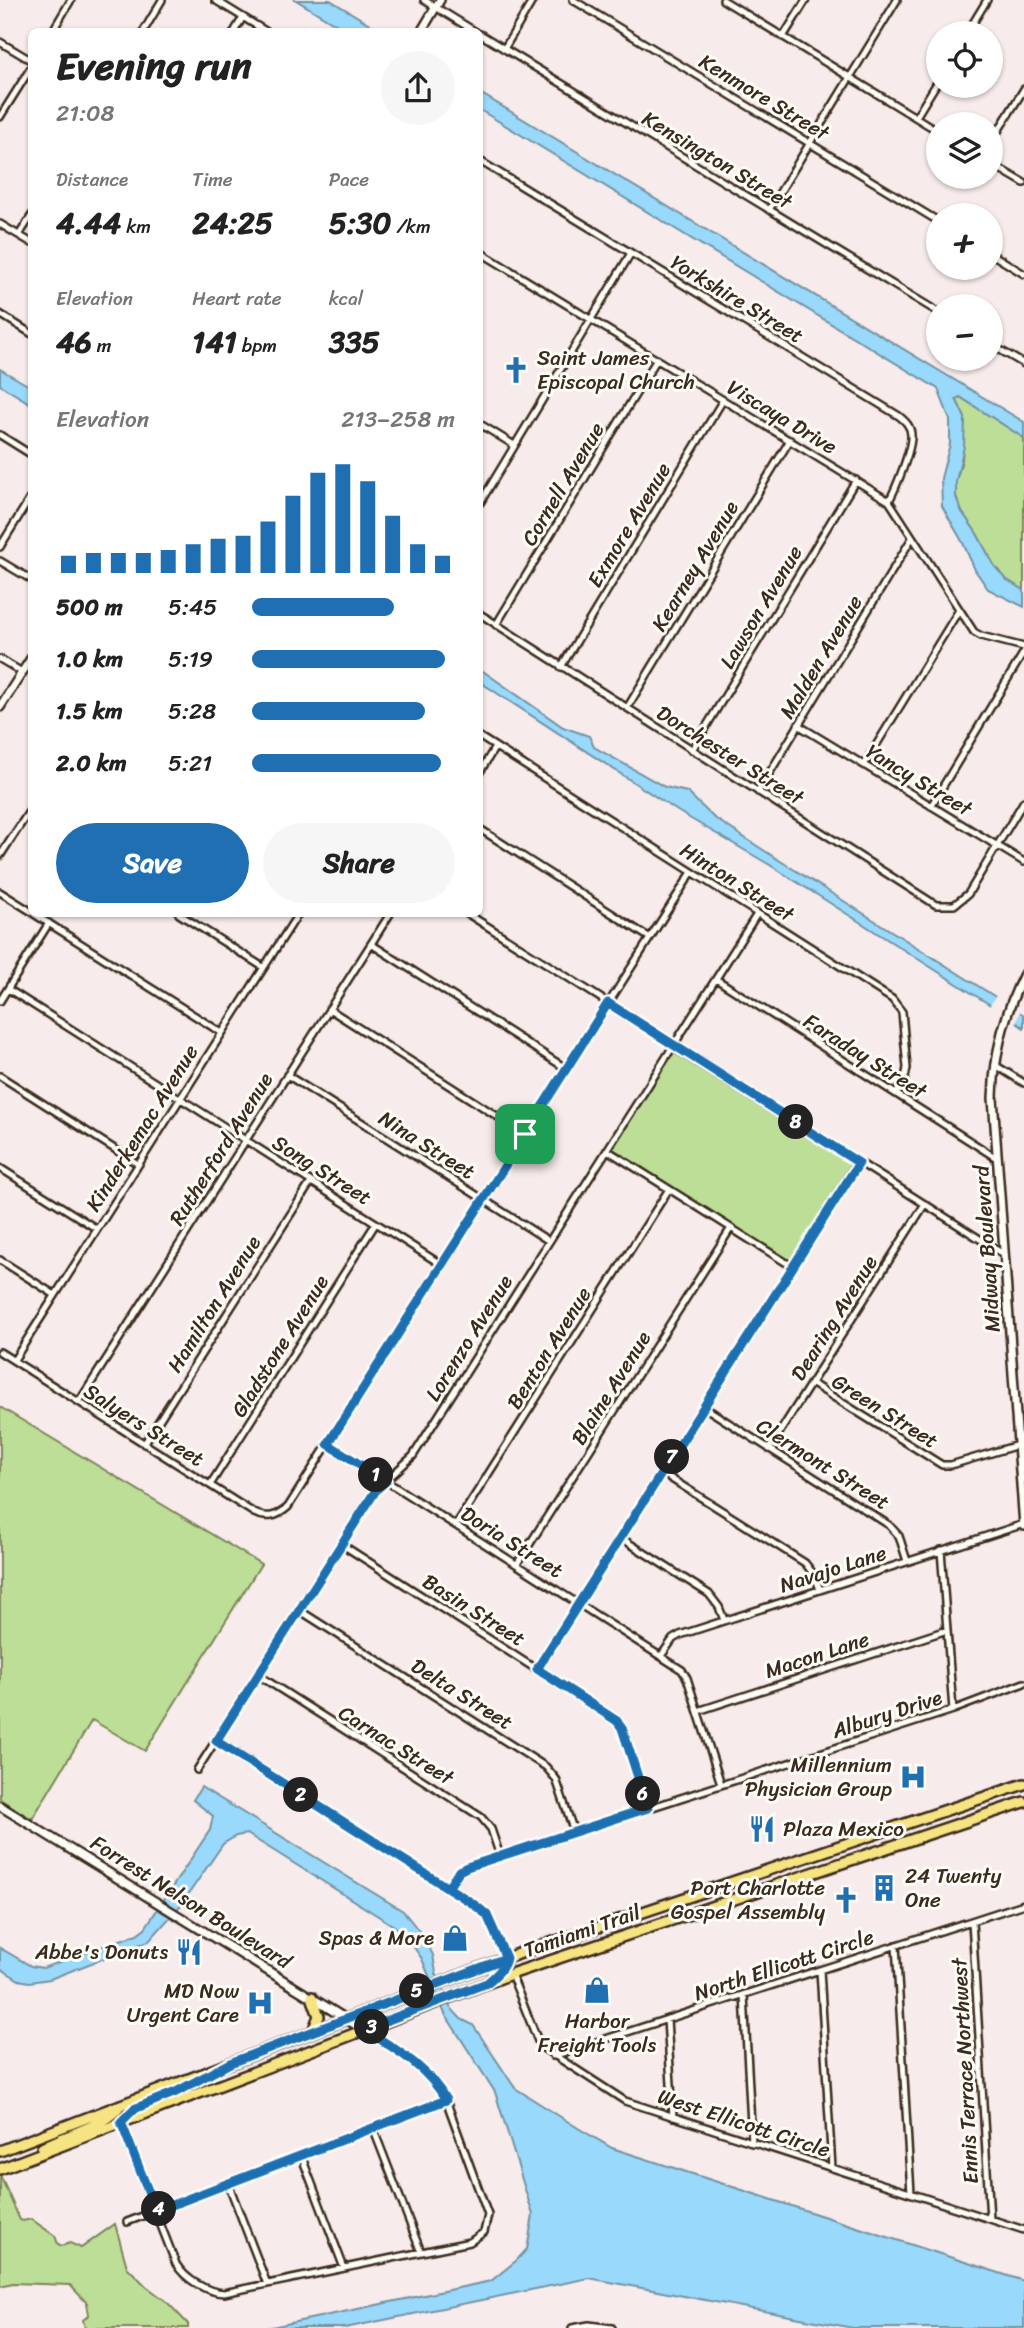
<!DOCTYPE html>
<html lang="en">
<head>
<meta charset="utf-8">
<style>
	body { margin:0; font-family:Sriracha,sans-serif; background:#f6f6f6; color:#222; height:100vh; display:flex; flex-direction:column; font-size:26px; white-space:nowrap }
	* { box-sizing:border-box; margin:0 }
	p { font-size:23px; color:#767676 }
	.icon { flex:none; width:38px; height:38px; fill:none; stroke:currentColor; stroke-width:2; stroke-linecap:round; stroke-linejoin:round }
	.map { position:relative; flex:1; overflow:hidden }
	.panel { position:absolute; left:28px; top:28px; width:455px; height:889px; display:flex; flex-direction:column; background:#fff; border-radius:10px; box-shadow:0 2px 5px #0004 }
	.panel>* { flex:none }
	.tools { position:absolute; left:926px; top:21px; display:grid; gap:14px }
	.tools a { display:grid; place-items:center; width:77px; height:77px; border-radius:50%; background:#fff; box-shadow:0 2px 5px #0004; font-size:35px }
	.pin { position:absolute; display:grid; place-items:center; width:60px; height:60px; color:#fff; margin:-30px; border-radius:14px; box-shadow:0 4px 10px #0006 }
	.km { position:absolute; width:35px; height:35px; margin:-18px; border-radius:50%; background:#222; color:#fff; font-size:19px; line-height:35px; text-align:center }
	.round { display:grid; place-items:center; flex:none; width:74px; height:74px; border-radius:37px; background:#f6f6f6 }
	.head { display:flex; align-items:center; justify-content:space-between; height:119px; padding:0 28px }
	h1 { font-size:38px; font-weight:700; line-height:52px }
	.metrics { display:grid; grid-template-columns:repeat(3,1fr); gap:10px; height:119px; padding:7px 28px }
	.metrics div { display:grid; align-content:center }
	.metrics b { font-size:30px; font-weight:700 }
	.metrics small { font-size:19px; font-weight:400 }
	.metrics p { font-size:19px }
	.chart { height:196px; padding:14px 28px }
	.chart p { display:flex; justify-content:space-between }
	.chart svg { width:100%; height:126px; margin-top:7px; stroke:#1f6fb2; stroke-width:6 }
	.primary-button { display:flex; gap:14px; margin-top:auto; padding:14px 28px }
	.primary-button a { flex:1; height:80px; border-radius:42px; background:#1f6fb2; color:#fff; font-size:28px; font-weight:700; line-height:80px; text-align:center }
	.primary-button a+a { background:#f6f6f6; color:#222 }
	ul { padding:0 28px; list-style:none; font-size:23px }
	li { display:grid; grid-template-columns:112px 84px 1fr; align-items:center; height:52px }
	li i { height:18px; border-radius:9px; background:#1f6fb2 }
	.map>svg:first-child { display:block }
	.green { fill:#bdde97; stroke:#7c845a; stroke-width:2 }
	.water { fill:#99d9fb; stroke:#7393a3; stroke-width:2 }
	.pier { fill:#f7ebeb }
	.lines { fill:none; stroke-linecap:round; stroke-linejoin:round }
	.minor-casing { stroke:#3b2a1e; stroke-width:10 }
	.tertiary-casing { stroke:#3b2a1e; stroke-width:12 }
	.primary-casing { stroke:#3b2a1e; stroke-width:14 }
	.minor { stroke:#fdfcf7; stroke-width:5 }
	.tertiary { stroke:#fdfcf7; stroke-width:7 }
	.primary { stroke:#f6e381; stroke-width:9 }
	.route-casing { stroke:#fff; stroke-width:14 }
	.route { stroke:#1f6fb2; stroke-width:9 }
	.labels { text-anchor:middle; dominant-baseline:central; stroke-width:6; stroke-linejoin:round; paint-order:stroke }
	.street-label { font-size:21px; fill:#3b2a1e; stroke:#fdfcf7 }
	.poi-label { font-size:21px; fill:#3b2a1e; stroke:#fdfcf7; text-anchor:end }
</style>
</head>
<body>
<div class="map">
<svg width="1024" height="2328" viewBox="0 0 1024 2328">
	<rect width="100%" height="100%" fill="#f7ebeb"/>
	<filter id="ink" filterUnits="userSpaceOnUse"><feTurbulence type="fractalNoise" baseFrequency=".0143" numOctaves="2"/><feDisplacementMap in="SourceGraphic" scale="14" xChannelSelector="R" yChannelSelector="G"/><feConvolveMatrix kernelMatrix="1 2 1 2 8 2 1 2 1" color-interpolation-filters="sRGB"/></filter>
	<g filter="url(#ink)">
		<path class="green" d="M 960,397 L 1024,438 L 1024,590 L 1007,580 L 995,567 L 976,532 L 962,512 L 956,496 L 956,481 L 962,460 L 965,418 L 956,399 Z
			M 673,1052 L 851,1164 L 791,1262 L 612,1149 Z
			M 0,1407 L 261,1564 L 145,1751 L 92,1720 L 32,1819 L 0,1799 Z
			M 0,2175 L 20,2220 L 23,2221 L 31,2219 L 55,2236 L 58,2244 L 62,2246 L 70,2243 L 81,2248 L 115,2224 L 127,2267 L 147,2287 L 166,2301 L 188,2324 L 188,2328 L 85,2328 L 83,2320 L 89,2315 L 87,2303 L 70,2285 L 13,2283 L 0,2286 Z"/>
		<path class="water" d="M 296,0 L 330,0 L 381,31 L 347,31 Z
			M 480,93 L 1024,422 L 1024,438 L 960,397 L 956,399 L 965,418 L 964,446 L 956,481 L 956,497 L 962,512 L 976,532 L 995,567 L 1007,580 L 1024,590 L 1024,607 L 988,589 L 975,570 L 963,543 L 942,506 L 941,478 L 950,444 L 950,420 L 938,389 L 480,110 Z
			M 0,369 L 31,387 L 31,404 L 0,385 Z
			M 480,669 L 563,727 L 589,736 L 594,747 L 665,787 L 687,792 L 713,817 L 771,855 L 1024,1015 L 1024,1028 L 1003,1013 L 770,865 L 679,812 L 480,682 Z
			M 201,1787 L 403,1911 L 423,1936 L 433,1955 L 436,1973 L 450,2007 L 461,2019 L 473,2025 L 515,2088 L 578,2128 L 612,2148 L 1024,2281 L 1024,2328 L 853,2328 L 589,2278 L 345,2328 L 267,2328 L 491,2281 L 517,2260 L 527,2249 L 533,2215 L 495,2092 L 445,2014 L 422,1959 L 411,1943 L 394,1926 L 247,1834 L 236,1836 L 223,1844 L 181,1905 L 149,1941 L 50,1979 L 29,1982 L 19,1980 L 0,1968 L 0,1948 L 31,1966 L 43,1968 L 137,1934 L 145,1928 L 210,1830 L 213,1816 L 193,1800 Z"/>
		<path class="pier" d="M 997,994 L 1021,1009 L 1015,1026 L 989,1007 Z"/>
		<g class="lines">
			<defs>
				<path id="minor" d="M 215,0 L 267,32
					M 424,0 L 476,32
					M 573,0 L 938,221
					M 723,0 L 938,131
					M 52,32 L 71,0
					M 143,32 L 162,0
					M 234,32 L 243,17
					M 967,33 L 987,0
					M 480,34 L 938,312
					M 783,37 L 806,0
					M 0,42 L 32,61
					M 504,49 L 533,0
					M 0,117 L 32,66
					M 916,117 L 938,81
					M 990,144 L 1024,89
					M 480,161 L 899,416 C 905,421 911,426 911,435 C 912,449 896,488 889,501
					M 990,163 L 1024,183
					M 769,210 L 897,0
					M 0,224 L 32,243
					M 19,235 L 32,215
					M 480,252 L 889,501 L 974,632 L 981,636 L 1024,647
					M 990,253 L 1024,274
					M 0,314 L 32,334
					M 990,344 L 1024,364
					M 480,424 L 514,445
					M 0,435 L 32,455
					M 480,503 L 631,253
					M 0,547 L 32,495
					M 0,561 L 32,580
					M 480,614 L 936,905 L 954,905 L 968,894 L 1024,801
					M 496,625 L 657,359
					M 0,659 L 22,672
					M 561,667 L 723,400
					M 627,708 L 790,440
					M 798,725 L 1024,862
					M 480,737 L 892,999 L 902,1012 L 907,1068 L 904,1083 L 896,1094
					M 692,750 L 856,480
					M 864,765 L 959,610
					M 480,772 L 495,747
					M 758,792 L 912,538
					M 931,806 L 1024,652
					M 480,829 L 650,938
					M 0,856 L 32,807
					M 0,892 L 32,912
					M 34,914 L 222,1033
					M 179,914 L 263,967
					M 468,914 L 1005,1255
					M 371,944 L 567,1069
					M 716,979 L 998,1159
					M 8,989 L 442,1265
					M 0,1001 L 49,923
					M 329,1009 L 525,1134
					M 995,1065 L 1024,1083
					M 287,1075 L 549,1241
					M 0,1076 L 138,1164
					M 607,1150 L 793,1267
					M 0,1168 L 97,1229
					M 0,1260 L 55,1295
					M 0,1352 L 254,1513 C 267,1519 277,1517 288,1507 L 692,872
					M 14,1360 L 298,914
					M 811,1383 L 942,1465 L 951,1465 L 1018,1445 L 1024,1445
					M 79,1402 L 390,914
					M 704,1407 L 889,1525 L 899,1536 L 907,1561
					M 144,1444 L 311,1182
					M 328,1444 L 682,1670 L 687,1678 L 721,1784
					M 769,1449 L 925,1204
					M 662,1473 L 805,1563 L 815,1576 L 820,1590
					M 210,1485 L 376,1223
					M 456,1525 L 669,1189
					M 621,1538 L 709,1594 L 719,1607 L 724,1620
					M 341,1544 L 617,1721 L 622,1728 L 648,1808
					M 941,1550 L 953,1710
					M 517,1564 L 731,1228
					M 299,1610 L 546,1767 L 556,1779 L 574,1832
					M 661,1656 L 673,1639 L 680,1635 L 1024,1524
					M 537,1669 L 859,1163
					M 258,1675 L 481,1817 L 491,1829 L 500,1856
					M 698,1711 L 947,1630
					M 216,1740 L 475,1905 L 487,1915 L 506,1958
					M 197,1770 L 376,1490 L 413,1456 L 757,914
					M 448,1888 L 459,1872 L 467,1867 L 953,1710 L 1024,1683
					M 972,1921 L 990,2219
					M 896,1945 L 911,2193
					M 820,1970 L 832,2168
					M 511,1974 L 540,2046 L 625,2101 L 1024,2230
					M 744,1995 L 752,2143
					M 667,2019 L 673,2117
					M 553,2056 L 1024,1904
					M 121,2123 L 176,2264 C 185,2279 206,2292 224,2293 L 470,2242 L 484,2232 L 488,2215 L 446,2100 C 427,2066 395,2049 364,2030
					M 373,2128 L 421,2252
					M 301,2155 L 344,2268
					M 228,2183 L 267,2284
					M 127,2222 L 446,2100
					M 572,2328 L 589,2325 L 612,2328"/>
				<path id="tertiary" d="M 421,32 L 440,0
					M 0,707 L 32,657
					M 1024,974 C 1004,1014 994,1054 993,1098 L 1024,1526
					M 0,1806 L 364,2030"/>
				<path id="primary" d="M 491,1979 L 504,1965 L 506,1958
					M 312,1997 L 319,2016 L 313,2031
					M 122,2121 C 131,2106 179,2090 198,2080
					M 42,2148 C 63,2135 109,2125 120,2105
					M 0,2151 L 506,1958 L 1024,1784
					M 0,2169 L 511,1974 L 1024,1802"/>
			</defs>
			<use href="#minor" class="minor-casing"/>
			<use href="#tertiary" class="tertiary-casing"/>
			<use href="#primary" class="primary-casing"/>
			<use href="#minor" class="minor"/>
			<use href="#tertiary" class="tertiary"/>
			<use href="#primary" class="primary"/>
		</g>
	</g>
	<g class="lines" filter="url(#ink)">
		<defs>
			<path id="route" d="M 525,1134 L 328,1444 L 386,1481 L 376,1490 L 216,1741 L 448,1888 L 475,1905 L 487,1915 L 506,1958 C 504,1969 495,1976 487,1983 L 364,2029 C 395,2049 427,2066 446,2100 L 156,2211 L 121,2122 L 134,2109 L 176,2092 L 230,2063 L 506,1958 L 487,1915 C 475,1904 462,1896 448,1888 L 459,1871 L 467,1867 L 648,1808 L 622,1728 L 617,1721 L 537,1669 L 859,1163 L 608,1003 L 525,1134"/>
		</defs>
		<use href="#route" class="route-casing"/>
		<use href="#route" class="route"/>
	</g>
	<defs>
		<symbol id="church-bare" viewBox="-9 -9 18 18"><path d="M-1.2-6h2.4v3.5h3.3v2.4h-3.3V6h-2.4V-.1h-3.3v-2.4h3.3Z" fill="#1f6fb2" stroke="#fdfcf7" stroke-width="2.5" paint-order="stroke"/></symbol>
		<symbol id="hospital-bare" viewBox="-9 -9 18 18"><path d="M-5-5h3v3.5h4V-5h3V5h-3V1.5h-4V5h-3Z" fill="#1f6fb2" stroke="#fdfcf7" stroke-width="2.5" paint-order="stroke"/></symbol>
		<symbol id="restaurant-bare" viewBox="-9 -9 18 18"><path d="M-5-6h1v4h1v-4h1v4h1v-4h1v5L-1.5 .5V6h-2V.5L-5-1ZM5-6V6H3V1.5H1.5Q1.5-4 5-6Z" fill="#1f6fb2" stroke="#fdfcf7" stroke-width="2.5" paint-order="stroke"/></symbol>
		<symbol id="building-bare" viewBox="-9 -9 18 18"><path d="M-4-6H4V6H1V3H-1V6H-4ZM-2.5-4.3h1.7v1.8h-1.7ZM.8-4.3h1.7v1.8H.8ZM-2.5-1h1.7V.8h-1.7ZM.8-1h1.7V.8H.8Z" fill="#1f6fb2" stroke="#fdfcf7" stroke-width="2.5" paint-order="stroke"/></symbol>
		<symbol id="shop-bare" viewBox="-9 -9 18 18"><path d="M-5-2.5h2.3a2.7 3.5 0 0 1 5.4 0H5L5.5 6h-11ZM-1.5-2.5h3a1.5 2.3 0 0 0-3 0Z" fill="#1f6fb2" stroke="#fdfcf7" stroke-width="2.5" paint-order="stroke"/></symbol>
	</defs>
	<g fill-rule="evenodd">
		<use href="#church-bare" x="497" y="351" width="38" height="38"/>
		<use href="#hospital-bare" x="894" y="1758" width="38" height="38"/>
		<use href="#restaurant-bare" x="743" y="1810" width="38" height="38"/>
		<use href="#building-bare" x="865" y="1869" width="38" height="38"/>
		<use href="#church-bare" x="827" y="1881" width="38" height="38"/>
		<use href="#shop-bare" x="436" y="1919" width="38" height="38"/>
		<use href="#restaurant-bare" x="170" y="1933" width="38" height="38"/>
		<use href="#shop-bare" x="578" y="1971" width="38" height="38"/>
		<use href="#hospital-bare" x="241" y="1984" width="38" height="38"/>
	</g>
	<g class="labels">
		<g class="street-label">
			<text transform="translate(764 97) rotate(31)">Kenmore Street</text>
			<text transform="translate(717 160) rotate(31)">Kensington Street</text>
			<text transform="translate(737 299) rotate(31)">Yorkshire Street</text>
			<text transform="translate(782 417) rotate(31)">Viscaya Drive</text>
			<text transform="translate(563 484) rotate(-59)">Cornell Avenue</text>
			<text transform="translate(629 525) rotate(-59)">Exmore Avenue</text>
			<text transform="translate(695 566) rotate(-59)">Kearney Avenue</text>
			<text transform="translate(761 607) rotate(-59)">Lawson Avenue</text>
			<text transform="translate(821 657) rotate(-59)">Malden Avenue</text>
			<text transform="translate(730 755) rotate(32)">Dorchester Street</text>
			<text transform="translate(919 780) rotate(31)">Yancy Street</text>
			<text transform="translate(737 882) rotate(32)">Hinton Street</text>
			<text transform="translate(865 1056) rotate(32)">Faraday Street</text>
			<text transform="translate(142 1128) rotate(-58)">Kinderkemac Avenue</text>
			<text transform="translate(427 1145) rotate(32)">Nina Street</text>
			<text transform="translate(221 1149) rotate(-58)">Rutherford Avenue</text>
			<text transform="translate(322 1170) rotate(32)">Song Street</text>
			<text transform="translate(987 1249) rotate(-94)">Midway Boulevard</text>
			<text transform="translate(214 1304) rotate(-58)">Hamilton Avenue</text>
			<text transform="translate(834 1318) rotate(-58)">Dearing Avenue</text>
			<text transform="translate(469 1338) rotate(-58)">Lorenzo Avenue</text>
			<text transform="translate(280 1346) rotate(-58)">Gladstone Avenue</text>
			<text transform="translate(549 1348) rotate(-58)">Benton Avenue</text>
			<text transform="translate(611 1388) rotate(-58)">Blaine Avenue</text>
			<text transform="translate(885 1411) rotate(32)">Green Street</text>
			<text transform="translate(144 1425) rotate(32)">Salyers Street</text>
			<text transform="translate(823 1464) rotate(32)">Clermont Street</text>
			<text transform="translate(512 1542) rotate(32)">Doria Street</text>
			<text transform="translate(833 1569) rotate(-18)">Navajo Lane</text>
			<text transform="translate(474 1610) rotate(32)">Basin Street</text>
			<text transform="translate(817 1655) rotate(-18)">Macon Lane</text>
			<text transform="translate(462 1694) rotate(32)">Delta Street</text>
			<text transform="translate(887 1714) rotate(-18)">Albury Drive</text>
			<text transform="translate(396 1745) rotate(32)">Carnac Street</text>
			<text transform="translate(191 1902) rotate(32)">Forrest Nelson Boulevard</text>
			<text transform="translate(582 1931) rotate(-19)">Tamiami Trail</text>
			<text transform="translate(784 1965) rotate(-18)">North Ellicott Circle</text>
			<text transform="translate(965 2071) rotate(-93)">Ennis Terrace Northwest</text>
			<text transform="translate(744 2123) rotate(18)">West Ellicott Circle</text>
		</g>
		<g class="poi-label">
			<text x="537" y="358" text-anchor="start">Saint James<tspan x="537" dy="24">Episcopal Church</tspan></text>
			<text x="892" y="1765">Millennium<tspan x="892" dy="24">Physician Group</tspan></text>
			<text x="783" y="1829" text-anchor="start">Plaza Mexico</text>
			<text x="905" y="1876" text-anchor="start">24 Twenty<tspan x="905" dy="24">One</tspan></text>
			<text x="825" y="1888">Port Charlotte<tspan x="825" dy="24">Gospel Assembly</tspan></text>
			<text x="434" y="1938">Spas &amp; More</text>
			<text x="168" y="1952">Abbe's Donuts</text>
			<text x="239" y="1991">MD Now<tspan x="239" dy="24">Urgent Care</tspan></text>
			<text x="597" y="2021" text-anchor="middle">Harbor<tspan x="597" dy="24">Freight Tools</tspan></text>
		</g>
	</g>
</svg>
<div class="tools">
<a><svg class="icon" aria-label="locate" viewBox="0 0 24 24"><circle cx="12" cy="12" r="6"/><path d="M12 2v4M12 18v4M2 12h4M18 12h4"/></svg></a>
<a><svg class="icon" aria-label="layers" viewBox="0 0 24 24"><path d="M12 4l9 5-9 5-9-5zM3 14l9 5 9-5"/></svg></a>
<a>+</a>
<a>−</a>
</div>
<div class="pin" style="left:525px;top:1134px;background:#1e9e55"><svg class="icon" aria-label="arrive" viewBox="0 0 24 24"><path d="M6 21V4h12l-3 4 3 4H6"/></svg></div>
<b class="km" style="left:376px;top:1475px">1</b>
<b class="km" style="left:301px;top:1795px">2</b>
<b class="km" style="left:372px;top:2027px">3</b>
<b class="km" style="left:159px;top:2209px">4</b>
<b class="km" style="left:417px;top:1991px">5</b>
<b class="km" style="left:643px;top:1794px">6</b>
<b class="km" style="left:672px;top:1457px">7</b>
<b class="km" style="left:796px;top:1122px">8</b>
<section class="panel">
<div class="head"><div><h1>Evening run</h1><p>21:08</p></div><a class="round"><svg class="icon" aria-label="share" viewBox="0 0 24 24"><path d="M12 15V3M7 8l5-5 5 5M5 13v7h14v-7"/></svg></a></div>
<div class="metrics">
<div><p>Distance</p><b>4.44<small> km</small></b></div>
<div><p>Time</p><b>24:25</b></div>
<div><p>Pace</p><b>5:30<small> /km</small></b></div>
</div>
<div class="metrics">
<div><p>Elevation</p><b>46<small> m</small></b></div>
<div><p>Heart rate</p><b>141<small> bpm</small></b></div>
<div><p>kcal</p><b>335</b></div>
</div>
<div class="chart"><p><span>Elevation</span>213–258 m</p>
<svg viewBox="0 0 160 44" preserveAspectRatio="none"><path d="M5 44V38M15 44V37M25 44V37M35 44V37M45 44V36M55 44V34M65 44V32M75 44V31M85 44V26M95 44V17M105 44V9M115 44V6M125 44V12M135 44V24M145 44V34M155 44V38"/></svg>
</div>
<ul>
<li><b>500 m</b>5:45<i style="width:70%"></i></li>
<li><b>1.0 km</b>5:19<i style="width:95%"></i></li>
<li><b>1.5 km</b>5:28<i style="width:85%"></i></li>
<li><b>2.0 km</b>5:21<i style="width:93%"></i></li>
</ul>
<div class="primary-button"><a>Save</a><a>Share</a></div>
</section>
</div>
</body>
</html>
